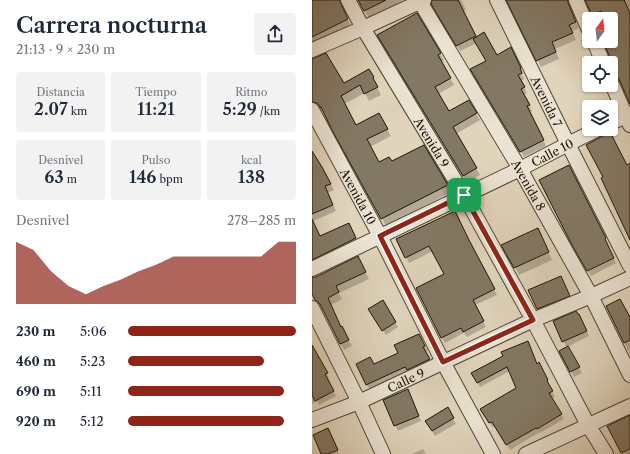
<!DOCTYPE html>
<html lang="es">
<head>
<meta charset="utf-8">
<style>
	body { margin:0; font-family:"Libre Caslon Text",serif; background:#f2f2f3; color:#1f2937; height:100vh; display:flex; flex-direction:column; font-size:15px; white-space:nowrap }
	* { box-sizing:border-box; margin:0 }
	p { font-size:13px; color:#747a83 }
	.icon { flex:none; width:22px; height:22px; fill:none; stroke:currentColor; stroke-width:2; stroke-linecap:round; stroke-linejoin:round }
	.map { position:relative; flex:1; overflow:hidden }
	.sheet { display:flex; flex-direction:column; background:#fff; width:312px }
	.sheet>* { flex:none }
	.needle { width:26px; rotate:15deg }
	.tools { position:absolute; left:270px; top:12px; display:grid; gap:8px }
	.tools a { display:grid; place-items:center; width:36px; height:36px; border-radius:4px; background:#fff; box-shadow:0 1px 3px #0004; font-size:20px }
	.pin { position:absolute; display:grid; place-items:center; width:34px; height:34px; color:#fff; margin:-17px; border-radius:8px; box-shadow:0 2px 6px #0006 }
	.round { display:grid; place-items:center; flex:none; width:42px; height:42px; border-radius:4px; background:#f2f2f3 }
	.overview { display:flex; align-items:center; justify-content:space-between; height:68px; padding:0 16px }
	h1 { font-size:22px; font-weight:600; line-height:30px }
	.figures { display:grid; grid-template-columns:repeat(3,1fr); gap:6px; height:68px; padding:4px 16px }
	.figures div { display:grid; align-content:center; border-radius:4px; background:#f2f2f3; text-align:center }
	.figures b { font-size:17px; font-weight:600 }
	.figures small { font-size:11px; font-weight:400 }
	.figures p { font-size:11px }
	.chart { height:112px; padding:8px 16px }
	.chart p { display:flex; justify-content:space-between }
	.chart svg { width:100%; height:72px; margin-top:4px; fill:#8f2418; opacity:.7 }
	ul { padding:0 16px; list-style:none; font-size:13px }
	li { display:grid; grid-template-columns:64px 48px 1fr; align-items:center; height:30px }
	li i { height:10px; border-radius:5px; background:#8f2418 }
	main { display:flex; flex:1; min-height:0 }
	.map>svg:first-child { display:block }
	.shadow { fill:#0003 }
	.building { fill:#837864; stroke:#1f1506 }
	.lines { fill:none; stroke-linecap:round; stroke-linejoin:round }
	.minor-casing { stroke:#4f4533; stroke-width:16 }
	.minor { stroke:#ebe3d3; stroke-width:14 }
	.route-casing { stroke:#fff; stroke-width:8 }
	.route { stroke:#8f2418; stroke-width:5 }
	.labels { text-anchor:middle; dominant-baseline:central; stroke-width:3; stroke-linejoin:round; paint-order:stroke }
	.street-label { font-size:12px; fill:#1f1506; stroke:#ebe3d3 }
</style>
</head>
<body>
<main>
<section class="sheet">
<div class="overview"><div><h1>Carrera nocturna</h1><p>21:13 · 9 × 230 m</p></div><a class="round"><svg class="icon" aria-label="share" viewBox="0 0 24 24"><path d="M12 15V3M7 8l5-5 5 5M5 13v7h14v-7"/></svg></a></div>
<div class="figures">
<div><p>Distancia</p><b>2.07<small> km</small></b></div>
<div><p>Tiempo</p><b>11:21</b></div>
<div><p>Ritmo</p><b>5:29<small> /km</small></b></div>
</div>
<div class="figures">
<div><p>Desnivel</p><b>63<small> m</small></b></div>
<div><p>Pulso</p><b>146<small> bpm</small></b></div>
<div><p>kcal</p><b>138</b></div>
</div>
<div class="chart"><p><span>Desnivel</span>278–285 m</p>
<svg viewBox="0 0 160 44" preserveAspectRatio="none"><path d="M0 44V6L10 11L20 24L30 33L40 38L50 33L60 29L70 24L80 20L90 15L100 15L110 15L120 15L130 15L140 15L150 6L160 6V44z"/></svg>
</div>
<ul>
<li><b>230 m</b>5:06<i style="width:100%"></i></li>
<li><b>460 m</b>5:23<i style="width:81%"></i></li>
<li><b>690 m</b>5:11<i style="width:93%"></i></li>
<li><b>920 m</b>5:12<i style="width:93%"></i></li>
</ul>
</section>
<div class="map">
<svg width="318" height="454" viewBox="0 0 318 454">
	<rect width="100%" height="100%" fill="#e0d4bb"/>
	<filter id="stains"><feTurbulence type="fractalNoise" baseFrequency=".005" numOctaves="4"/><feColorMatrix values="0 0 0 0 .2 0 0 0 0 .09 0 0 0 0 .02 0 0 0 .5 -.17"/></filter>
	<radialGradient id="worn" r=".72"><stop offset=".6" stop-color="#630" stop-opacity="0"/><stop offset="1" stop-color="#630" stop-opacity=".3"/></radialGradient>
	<path class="shadow" d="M 0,0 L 36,0 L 32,3 L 31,8 L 32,12 L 39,26 L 0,45 Z
		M 46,0 L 91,0 L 78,8 L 77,7 L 57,18 Z
		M 124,0 L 149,0 L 154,10 L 151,12 L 165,38 L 184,56 L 202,54 L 211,74 L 210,74 L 212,79 L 209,81 L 215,93 L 212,95 L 220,111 L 218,112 L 234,146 L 212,157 L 159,69 L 175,61 L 165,43 L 148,51 L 120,4 Z
		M 195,0 L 263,0 L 261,1 L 259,7 L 260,11 L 267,28 L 260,31 L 264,40 L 243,49 L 247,59 L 229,67 Z
		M 274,0 L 318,0 L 318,101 L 309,82 L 307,81 L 302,74 L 300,64 L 292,41 L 299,41 L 299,19 L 283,19 Z
		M 104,14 L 132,60 L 129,62 L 142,85 L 126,94 L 137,112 L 156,101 L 168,120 L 144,134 L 168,175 L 155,182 L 66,35 Z
		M 0,60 L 31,84 L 57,71 L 69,95 L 57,101 L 53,93 L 32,104 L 44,126 L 71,121 L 79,136 L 58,147 L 67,163 L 79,163 L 111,146 L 139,192 L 74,226 L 14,115 L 9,110 L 5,109 L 0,100 Z
		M 0,153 L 13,174 L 22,190 L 15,193 L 24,211 L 1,221 L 8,237 L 40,230 L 47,245 L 0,267 Z
		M 259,171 L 296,244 L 295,245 L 304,263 L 279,276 L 262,246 Z
		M 230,237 L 240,260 L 207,275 L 191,245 Z
		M 85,240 L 160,247 L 185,295 L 163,305 L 174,327 L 155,337 L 152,333 L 133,343 L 130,338 L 133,275 L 121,251 L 97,263 Z
		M 49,264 L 57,279 L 27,293 L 30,299 L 19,305 L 29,327 L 40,346 L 32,350 L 12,310 L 8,307 L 0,292 L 0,278 Z
		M 252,283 L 260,301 L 229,314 L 217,291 Z
		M 70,301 L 86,327 L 74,335 L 58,310 Z
		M 295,307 L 318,319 L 318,354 Z
		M 270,320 L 277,336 L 255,347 L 270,373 L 262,377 L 248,352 L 255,348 L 242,322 Z
		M 110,340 L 116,351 L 113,352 L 120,365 L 58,390 L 55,385 L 62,366 L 88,354 Z
		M 218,347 L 225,365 L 230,369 L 238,386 L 237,386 L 243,397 L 239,398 L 252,419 L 228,433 L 228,432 L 198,450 L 183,426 L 181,428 L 169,409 L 205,388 L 198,371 L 168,387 L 161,374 Z
		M 7,359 L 17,378 L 15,379 L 24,396 L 7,405 L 5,401 L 0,404 L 0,363 Z
		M 98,395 L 109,421 L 86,431 L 72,401 Z
		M 136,409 L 144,424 L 123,436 L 114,421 Z
		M 318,416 L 318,454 L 311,454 L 297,427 Z
		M 19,434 L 27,454 L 10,454 Z
		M 111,449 L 114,454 L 100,454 Z"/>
	<path class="building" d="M 0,0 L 28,0 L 29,4 L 36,19 L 0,37 Z
		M 46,0 L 74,0 L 52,11 Z
		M 120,0 L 146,0 L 164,36 L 144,46 L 119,4 Z
		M 194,0 L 256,0 L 256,3 L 264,22 L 257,25 L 261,33 L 240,42 L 244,52 L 224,61 Z
		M 273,0 L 313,0 L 312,0 L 318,13 L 318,104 L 307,79 L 304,75 L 302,74 L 299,68 L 299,60 L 291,41 L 299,41 L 299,19 L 293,19 L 289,11 L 280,15 Z
		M 105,13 L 129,53 L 126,55 L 139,78 L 123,87 L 137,111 L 157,100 L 165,113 L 141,127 L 165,168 L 151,176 L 65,35 Z
		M 172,32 L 185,55 L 199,47 L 209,68 L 208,68 L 210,73 L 206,75 L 213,87 L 209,89 L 218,105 L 215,106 L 232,140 L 208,152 L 158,69 L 174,61 L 161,39 Z
		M 14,53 L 32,83 L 57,69 L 62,77 L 61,78 L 66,87 L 52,94 L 48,85 L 29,96 L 44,125 L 67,113 L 76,129 L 55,139 L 67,162 L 77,157 L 80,161 L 112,145 L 136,185 L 69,219 L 21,132 L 9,107 L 9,108 L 5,103 L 0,102 L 0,59 Z
		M 298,132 L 315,165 L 318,163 L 318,240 L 289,178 L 291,177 L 274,145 Z
		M 0,151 L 10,167 L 19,184 L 13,186 L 21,205 L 0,214 Z
		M 257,165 L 294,238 L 293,239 L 302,258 L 275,271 L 261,247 L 227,180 Z
		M 143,211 L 157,240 L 183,289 L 161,300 L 172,321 L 151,332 L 149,328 L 129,338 L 104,288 L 132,274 L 117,246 L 93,258 L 84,239 Z
		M 0,219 L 8,236 L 37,223 L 44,238 L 0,260 Z
		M 226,228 L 237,252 L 202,268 L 189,245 Z
		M 46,256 L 54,272 L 24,286 L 27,292 L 16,298 L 29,327 L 30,326 L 37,340 L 28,344 L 8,304 L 3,300 L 0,294 L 0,277 L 4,277 Z
		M 249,276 L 258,296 L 225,309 L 216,290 Z
		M 308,299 L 318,317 L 318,340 L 312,343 L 294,306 Z
		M 71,300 L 84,322 L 70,331 L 56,309 Z
		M 264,311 L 266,314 L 267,314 L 275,331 L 250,342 L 241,321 Z
		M 107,334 L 113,346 L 111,347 L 118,359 L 95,370 L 93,367 L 54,385 L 44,364 L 58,357 L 62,364 L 86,353 L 82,345 Z
		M 216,341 L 225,364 L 227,362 L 236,380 L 235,381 L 241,391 L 237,393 L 250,414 L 225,429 L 224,428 L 194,445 L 180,422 L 177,423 L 168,409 L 204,388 L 195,367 L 165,383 L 159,373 L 191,356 L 189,352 Z
		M 0,345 L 16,373 L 13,374 L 22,391 L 3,401 L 0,395 Z
		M 256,346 L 268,367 L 258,372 L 247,351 Z
		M 96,389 L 107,416 L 82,426 L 71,400 Z
		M 136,407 L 142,418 L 120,431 L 113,421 Z
		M 318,415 L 318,449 L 309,453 L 295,426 Z
		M 16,428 L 26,450 L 16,454 L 9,454 L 1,435 Z"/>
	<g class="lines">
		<defs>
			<g id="minor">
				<path id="s1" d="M 36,0 L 51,28 L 152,195 L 221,320 L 276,425 L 294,454"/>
				<path id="s2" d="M 107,0 L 208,169 L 279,296 L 318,375"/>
				<path id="s3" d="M 185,0 L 256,144 L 318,266"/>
				<path d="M 264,0 L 277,30"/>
				<path d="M 282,41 L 291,63"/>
				<path d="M 0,50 L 51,28 L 112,0"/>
				<path d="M 299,82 L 318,125"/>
				<path id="s4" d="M 0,110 L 68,236 L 131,362 L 181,454"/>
				<path d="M 299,123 L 318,114"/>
				<path id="s5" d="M 0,269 L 208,169 L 256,144 L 286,129"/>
				<path d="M 0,308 L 47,402 L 71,454"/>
				<path id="s6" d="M 0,420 L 47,402 L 221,320 L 279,296 L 318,278"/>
				<path d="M 214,454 L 318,406"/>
			</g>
		</defs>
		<use href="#minor" class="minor-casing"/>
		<use href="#minor" class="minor"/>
	</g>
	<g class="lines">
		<defs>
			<path id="route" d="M 152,195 L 221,320 L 131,362 L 68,236 Z"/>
		</defs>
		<use href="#route" class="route-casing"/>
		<use href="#route" class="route"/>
	</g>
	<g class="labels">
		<g class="street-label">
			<text stroke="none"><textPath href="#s3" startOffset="113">Avenida 7</textPath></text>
			<text stroke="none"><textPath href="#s1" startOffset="165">Avenida 9</textPath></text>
			<text stroke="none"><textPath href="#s5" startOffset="267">Calle 10</textPath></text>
			<text stroke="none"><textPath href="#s2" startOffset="215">Avenida 8</textPath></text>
			<text stroke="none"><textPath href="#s4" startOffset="98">Avenida 10</textPath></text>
			<text stroke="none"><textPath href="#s6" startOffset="102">Calle 9</textPath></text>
		</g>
	</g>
	<rect width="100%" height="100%" filter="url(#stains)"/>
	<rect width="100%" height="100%" fill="url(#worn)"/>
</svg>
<div class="tools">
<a><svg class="needle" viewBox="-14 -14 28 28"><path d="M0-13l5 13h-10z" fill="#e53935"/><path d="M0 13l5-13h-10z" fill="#747a83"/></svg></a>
<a><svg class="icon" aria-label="locate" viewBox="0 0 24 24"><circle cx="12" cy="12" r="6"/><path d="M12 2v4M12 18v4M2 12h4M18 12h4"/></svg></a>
<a><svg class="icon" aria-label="layers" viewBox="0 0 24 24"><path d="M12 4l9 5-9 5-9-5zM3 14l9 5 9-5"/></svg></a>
</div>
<div class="pin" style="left:152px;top:195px;background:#1e9e55"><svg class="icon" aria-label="arrive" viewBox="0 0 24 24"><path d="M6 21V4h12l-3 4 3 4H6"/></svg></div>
</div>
</main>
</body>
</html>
